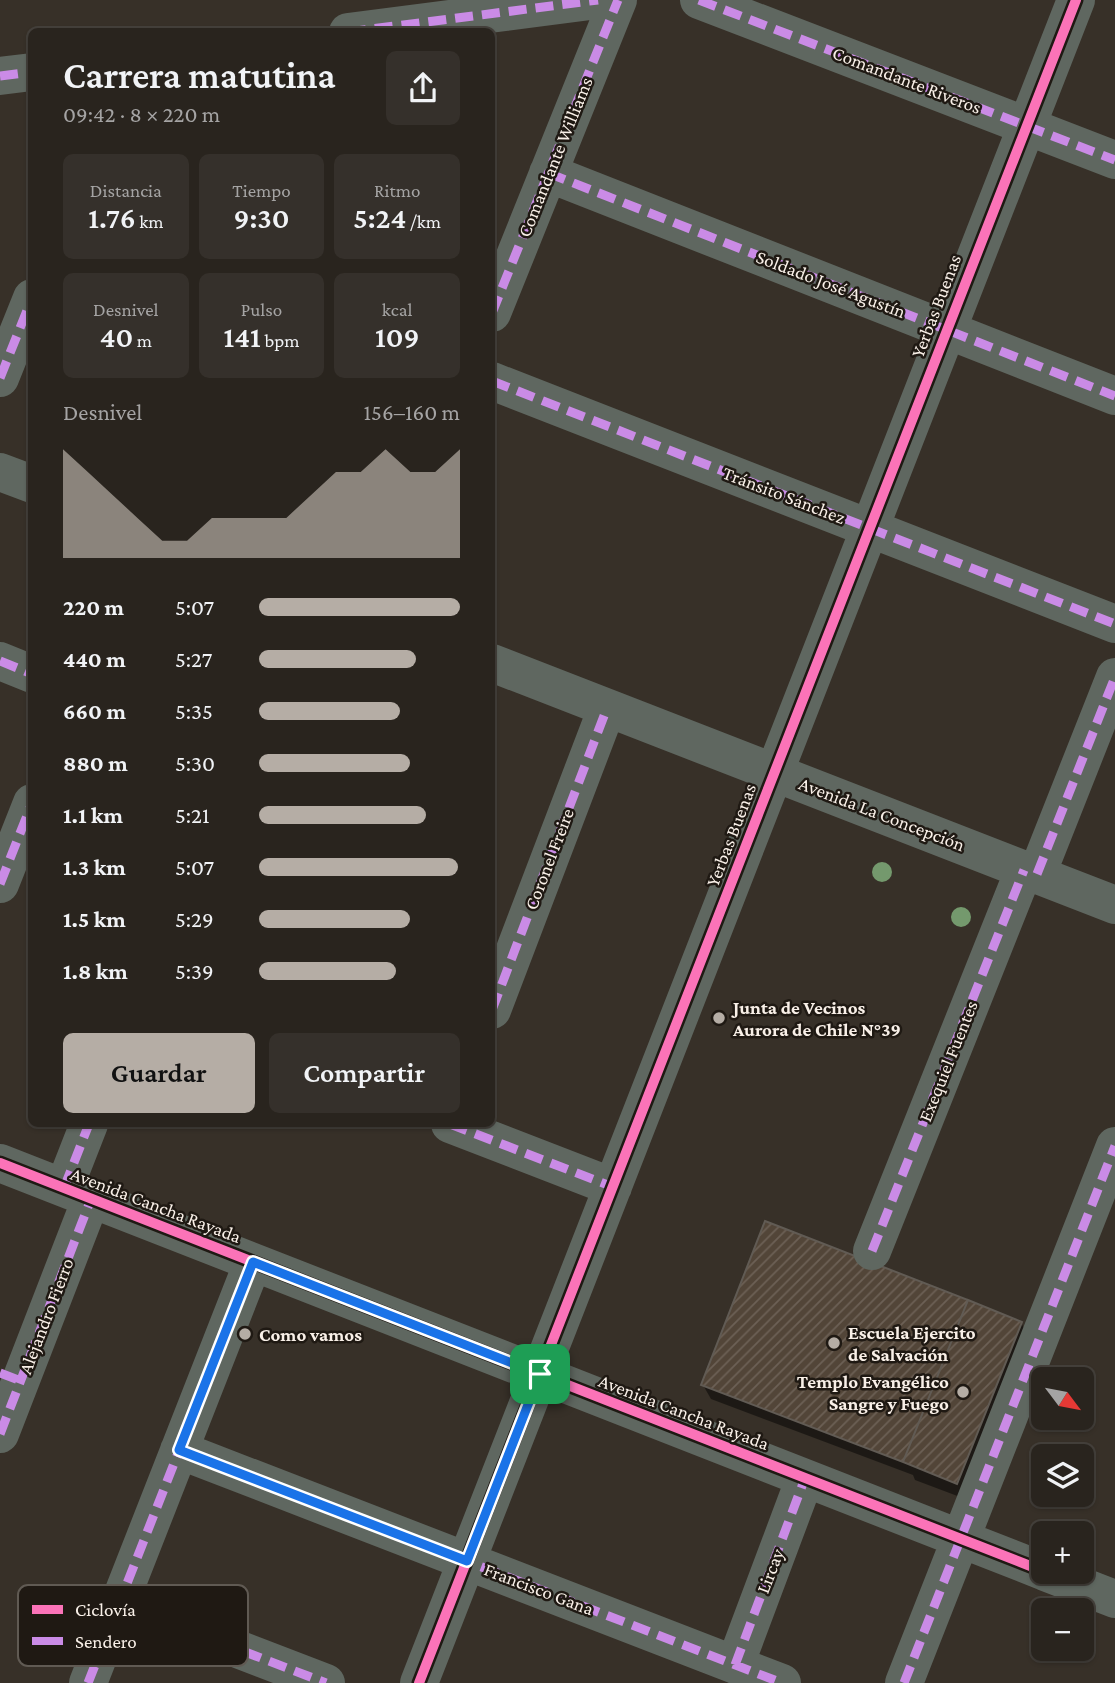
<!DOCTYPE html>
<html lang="es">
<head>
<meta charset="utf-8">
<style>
	body { margin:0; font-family:"Crimson Pro",serif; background:#35302b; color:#f1f3f6; height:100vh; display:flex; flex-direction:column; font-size:26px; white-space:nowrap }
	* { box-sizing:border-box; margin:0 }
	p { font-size:23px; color:#a5a4a4 }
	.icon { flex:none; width:38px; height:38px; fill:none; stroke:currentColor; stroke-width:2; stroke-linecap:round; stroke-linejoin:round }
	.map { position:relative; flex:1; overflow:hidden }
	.panel { position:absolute; left:28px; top:28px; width:467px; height:1099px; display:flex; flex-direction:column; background:#29241e; border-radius:10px; box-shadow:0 2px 5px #0004,0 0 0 2px #45413c }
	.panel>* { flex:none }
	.needle { width:46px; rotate:122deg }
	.controls { position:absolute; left:1031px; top:1367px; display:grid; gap:14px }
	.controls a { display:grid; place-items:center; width:63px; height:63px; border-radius:10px; background:#29241e; box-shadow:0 2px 5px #0004,0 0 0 2px #45413c; font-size:35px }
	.pin { position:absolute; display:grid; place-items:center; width:60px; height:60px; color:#fff; margin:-30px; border-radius:14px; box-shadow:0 4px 10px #0006 }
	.round { display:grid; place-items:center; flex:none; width:74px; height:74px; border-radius:10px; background:#35302b }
	.summary { display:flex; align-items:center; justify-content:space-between; height:119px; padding:0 35px }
	h1 { font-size:38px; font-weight:600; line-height:52px }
	.stats { display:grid; grid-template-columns:repeat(3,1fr); gap:10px; height:119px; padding:7px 35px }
	.stats div { display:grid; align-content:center; border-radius:10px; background:#35302b; text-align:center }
	.stats b { font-size:30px; font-weight:600 }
	.stats small { font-size:19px; font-weight:400 }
	.stats p { font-size:19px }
	.chart { height:196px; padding:14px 35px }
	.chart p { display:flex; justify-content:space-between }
	.chart svg { width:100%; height:126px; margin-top:7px; fill:#b5ada5; opacity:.7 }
	.action { display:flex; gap:14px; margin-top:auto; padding:14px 35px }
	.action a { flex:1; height:80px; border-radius:10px; background:#b5ada5; color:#111; font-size:28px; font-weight:600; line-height:80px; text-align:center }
	.action a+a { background:#35302b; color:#f1f3f6 }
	ul { padding:0 35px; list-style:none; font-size:23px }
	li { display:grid; grid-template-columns:112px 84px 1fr; align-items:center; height:52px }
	li i { height:18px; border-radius:9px; background:#b5ada5 }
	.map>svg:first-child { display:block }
	.shadow { fill:#0007 }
	.building { fill:url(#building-hatch); stroke:#615b54; stroke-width:2 }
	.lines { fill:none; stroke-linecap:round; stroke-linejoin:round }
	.minor { stroke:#5f6760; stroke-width:38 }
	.quiet { stroke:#ca8be6; stroke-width:9; stroke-dasharray:18 9; stroke-linecap:butt }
	.cycleway-casing { stroke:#1f1913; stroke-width:15 }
	.cycleway { stroke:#fb73b8; stroke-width:10 }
	.tree { fill:#74996d }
	.route-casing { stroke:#fff; stroke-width:14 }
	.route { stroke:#1a73e8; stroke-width:9 }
	.poi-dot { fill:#b5ada5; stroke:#1f1913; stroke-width:2.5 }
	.labels { text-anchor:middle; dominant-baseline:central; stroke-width:5; stroke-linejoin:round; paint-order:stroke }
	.street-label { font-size:19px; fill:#f9f0e8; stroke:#1f1913 }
	.poi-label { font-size:19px; font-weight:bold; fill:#f9f0e8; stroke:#1f1913; text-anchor:start }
	.key { fill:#1f1913; stroke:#605a53; stroke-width:2 }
	.key-label { font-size:19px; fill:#f9f0e8 }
</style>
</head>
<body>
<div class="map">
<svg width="1115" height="1683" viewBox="0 0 1115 1683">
	<defs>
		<pattern id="building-hatch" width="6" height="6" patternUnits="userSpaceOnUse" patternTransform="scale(1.75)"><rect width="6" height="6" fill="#524538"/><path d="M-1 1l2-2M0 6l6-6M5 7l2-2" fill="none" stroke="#6c6055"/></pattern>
	</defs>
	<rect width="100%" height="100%" fill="#373028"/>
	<path class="shadow" d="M 1021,1323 L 1032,1341 L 968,1500 L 915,1480 L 913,1475 L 711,1399 L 703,1385 Z"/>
	<path class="building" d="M 765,1221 L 968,1300 L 903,1462 L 701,1385 Z
		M 968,1300 L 1022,1322 L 957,1484 L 903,1462 Z"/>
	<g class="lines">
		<path class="minor" d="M 699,0 L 1115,160
			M 348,32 L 598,0
			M 0,76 L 32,72
			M 548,173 L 1115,396
			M 492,313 L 618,0
			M 0,378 L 32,298
			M 492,381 L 1115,624
			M 0,472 L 32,484
			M 0,661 L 32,674
			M 492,663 L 1115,905
			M 1037,874 L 1115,677
			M 0,884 L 32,803
			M 492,1010 L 607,708
			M 450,1124 L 613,1187
			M 0,1163 L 1043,1571
			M 64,1188 L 89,1124
			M 872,1251 L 1024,870
			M 0,1434 L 91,1199
			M 179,1450 L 782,1683
			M 1045,1572 L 1115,1599
			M 118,1603 L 326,1683
			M 735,1665 L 805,1478
			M 88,1683 L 253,1262
			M 419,1683 L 1076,0
			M 904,1683 L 1115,1146"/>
		<path class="quiet" d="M 699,0 L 1115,160
			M 348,32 L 598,0
			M 0,76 L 32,72
			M 548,173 L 1115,396
			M 492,313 L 618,0
			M 0,378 L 32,298
			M 492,381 L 1115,624
			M 0,661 L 32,674
			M 1037,874 L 1115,677
			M 0,884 L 32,803
			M 492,1010 L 607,708
			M 450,1124 L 613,1187
			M 64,1188 L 89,1124
			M 872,1251 L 1024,870
			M 0,1373 L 21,1381
			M 0,1434 L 91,1199
			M 179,1450 L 782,1683
			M 118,1603 L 326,1683
			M 735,1665 L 805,1478
			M 88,1683 L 253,1262
			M 904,1683 L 1115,1146"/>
		<defs>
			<path id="cycleway" d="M 0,1163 L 1043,1571
				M 419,1683 L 1076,0"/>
		</defs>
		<use href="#cycleway" class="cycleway-casing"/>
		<use href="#cycleway" class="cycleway"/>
	</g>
	<g class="tree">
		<circle cx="882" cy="872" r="10"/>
		<circle cx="961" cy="917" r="10"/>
	</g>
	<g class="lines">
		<defs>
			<path id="route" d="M 253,1262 L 540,1374 L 467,1561 L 179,1450 Z"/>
		</defs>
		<use href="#route" class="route-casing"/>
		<use href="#route" class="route"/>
	</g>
	<g class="poi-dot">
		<circle cx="719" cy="1018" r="7"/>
		<circle cx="245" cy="1334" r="7"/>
		<circle cx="834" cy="1343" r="7"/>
		<circle cx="963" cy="1392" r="7"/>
	</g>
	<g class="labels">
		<g class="street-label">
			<text transform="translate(907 80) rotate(21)">Comandante Riveros</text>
			<text transform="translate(555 157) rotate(-68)">Comandante Williams</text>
			<text transform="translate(831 284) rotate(21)">Soldado José Agustín</text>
			<text transform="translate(936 306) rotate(-69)">Yerbas Buenas</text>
			<text transform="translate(784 495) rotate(21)">Tránsito Sánchez</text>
			<text transform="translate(882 814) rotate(21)">Avenida La Concepción</text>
			<text transform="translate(731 835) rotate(-69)">Yerbas Buenas</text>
			<text transform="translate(549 859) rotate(-69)">Coronel Freire</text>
			<text transform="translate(948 1061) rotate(-68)">Exequiel Fuentes</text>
			<text transform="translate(156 1205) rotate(21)">Avenida Cancha Rayada</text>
			<text transform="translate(46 1316) rotate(-69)">Alejandro Fierro</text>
			<text transform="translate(684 1412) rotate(21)">Avenida Cancha Rayada</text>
			<text transform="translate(770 1571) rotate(-69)">Lircay</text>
			<text transform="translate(539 1589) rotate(21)">Francisco Gana</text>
		</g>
		<g class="poi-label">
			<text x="733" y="1007">Junta de Vecinos<tspan x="733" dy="22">Aurora de Chile N°39</tspan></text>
			<text x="848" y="1332">Escuela Ejercito<tspan x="848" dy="22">de Salvación</tspan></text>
			<text x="259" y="1334">Como vamos</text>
			<text x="949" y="1381" text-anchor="end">Templo Evangélico<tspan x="949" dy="22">Sangre y Fuego</tspan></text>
		</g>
	</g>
	<rect x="18" y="1585" width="230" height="81" rx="10" class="key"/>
	<rect x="32" y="1605" width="31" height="9" fill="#fb73b8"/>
	<rect x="32" y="1637" width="31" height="8" fill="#ca8be6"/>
	<g class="key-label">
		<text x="75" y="1616">Ciclovía</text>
		<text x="75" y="1648">Sendero</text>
	</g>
</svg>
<div class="controls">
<a><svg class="needle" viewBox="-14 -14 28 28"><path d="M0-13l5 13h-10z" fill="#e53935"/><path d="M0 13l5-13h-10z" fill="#a5a4a4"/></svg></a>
<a><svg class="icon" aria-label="layers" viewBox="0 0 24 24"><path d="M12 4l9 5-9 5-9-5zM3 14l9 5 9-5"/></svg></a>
<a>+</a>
<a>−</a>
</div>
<div class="pin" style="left:540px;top:1374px;background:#1e9e55"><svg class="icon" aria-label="arrive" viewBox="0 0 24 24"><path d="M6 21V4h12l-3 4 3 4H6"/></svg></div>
<section class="panel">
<div class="summary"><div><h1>Carrera matutina</h1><p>09:42 · 8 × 220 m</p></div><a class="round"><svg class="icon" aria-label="share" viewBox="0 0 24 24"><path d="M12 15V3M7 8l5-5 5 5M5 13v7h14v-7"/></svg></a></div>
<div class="stats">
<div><p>Distancia</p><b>1.76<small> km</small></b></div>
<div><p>Tiempo</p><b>9:30</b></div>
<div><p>Ritmo</p><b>5:24<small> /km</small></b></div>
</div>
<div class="stats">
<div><p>Desnivel</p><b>40<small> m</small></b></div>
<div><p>Pulso</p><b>141<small> bpm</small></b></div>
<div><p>kcal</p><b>109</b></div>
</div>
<div class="chart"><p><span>Desnivel</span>156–160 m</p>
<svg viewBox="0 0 160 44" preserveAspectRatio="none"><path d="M0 44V6L10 14L20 22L30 30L40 38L50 38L60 30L70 30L80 30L90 30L100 22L110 14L120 14L130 6L140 14L150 14L160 6V44z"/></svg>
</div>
<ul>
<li><b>220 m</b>5:07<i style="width:100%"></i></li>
<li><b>440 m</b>5:27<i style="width:78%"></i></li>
<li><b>660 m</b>5:35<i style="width:70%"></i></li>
<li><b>880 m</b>5:30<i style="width:75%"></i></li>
<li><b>1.1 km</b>5:21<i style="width:83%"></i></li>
<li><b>1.3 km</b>5:07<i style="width:99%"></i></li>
<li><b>1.5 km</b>5:29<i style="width:75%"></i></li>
<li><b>1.8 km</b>5:39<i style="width:68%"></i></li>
</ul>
<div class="action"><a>Guardar</a><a>Compartir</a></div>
</section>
</div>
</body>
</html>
